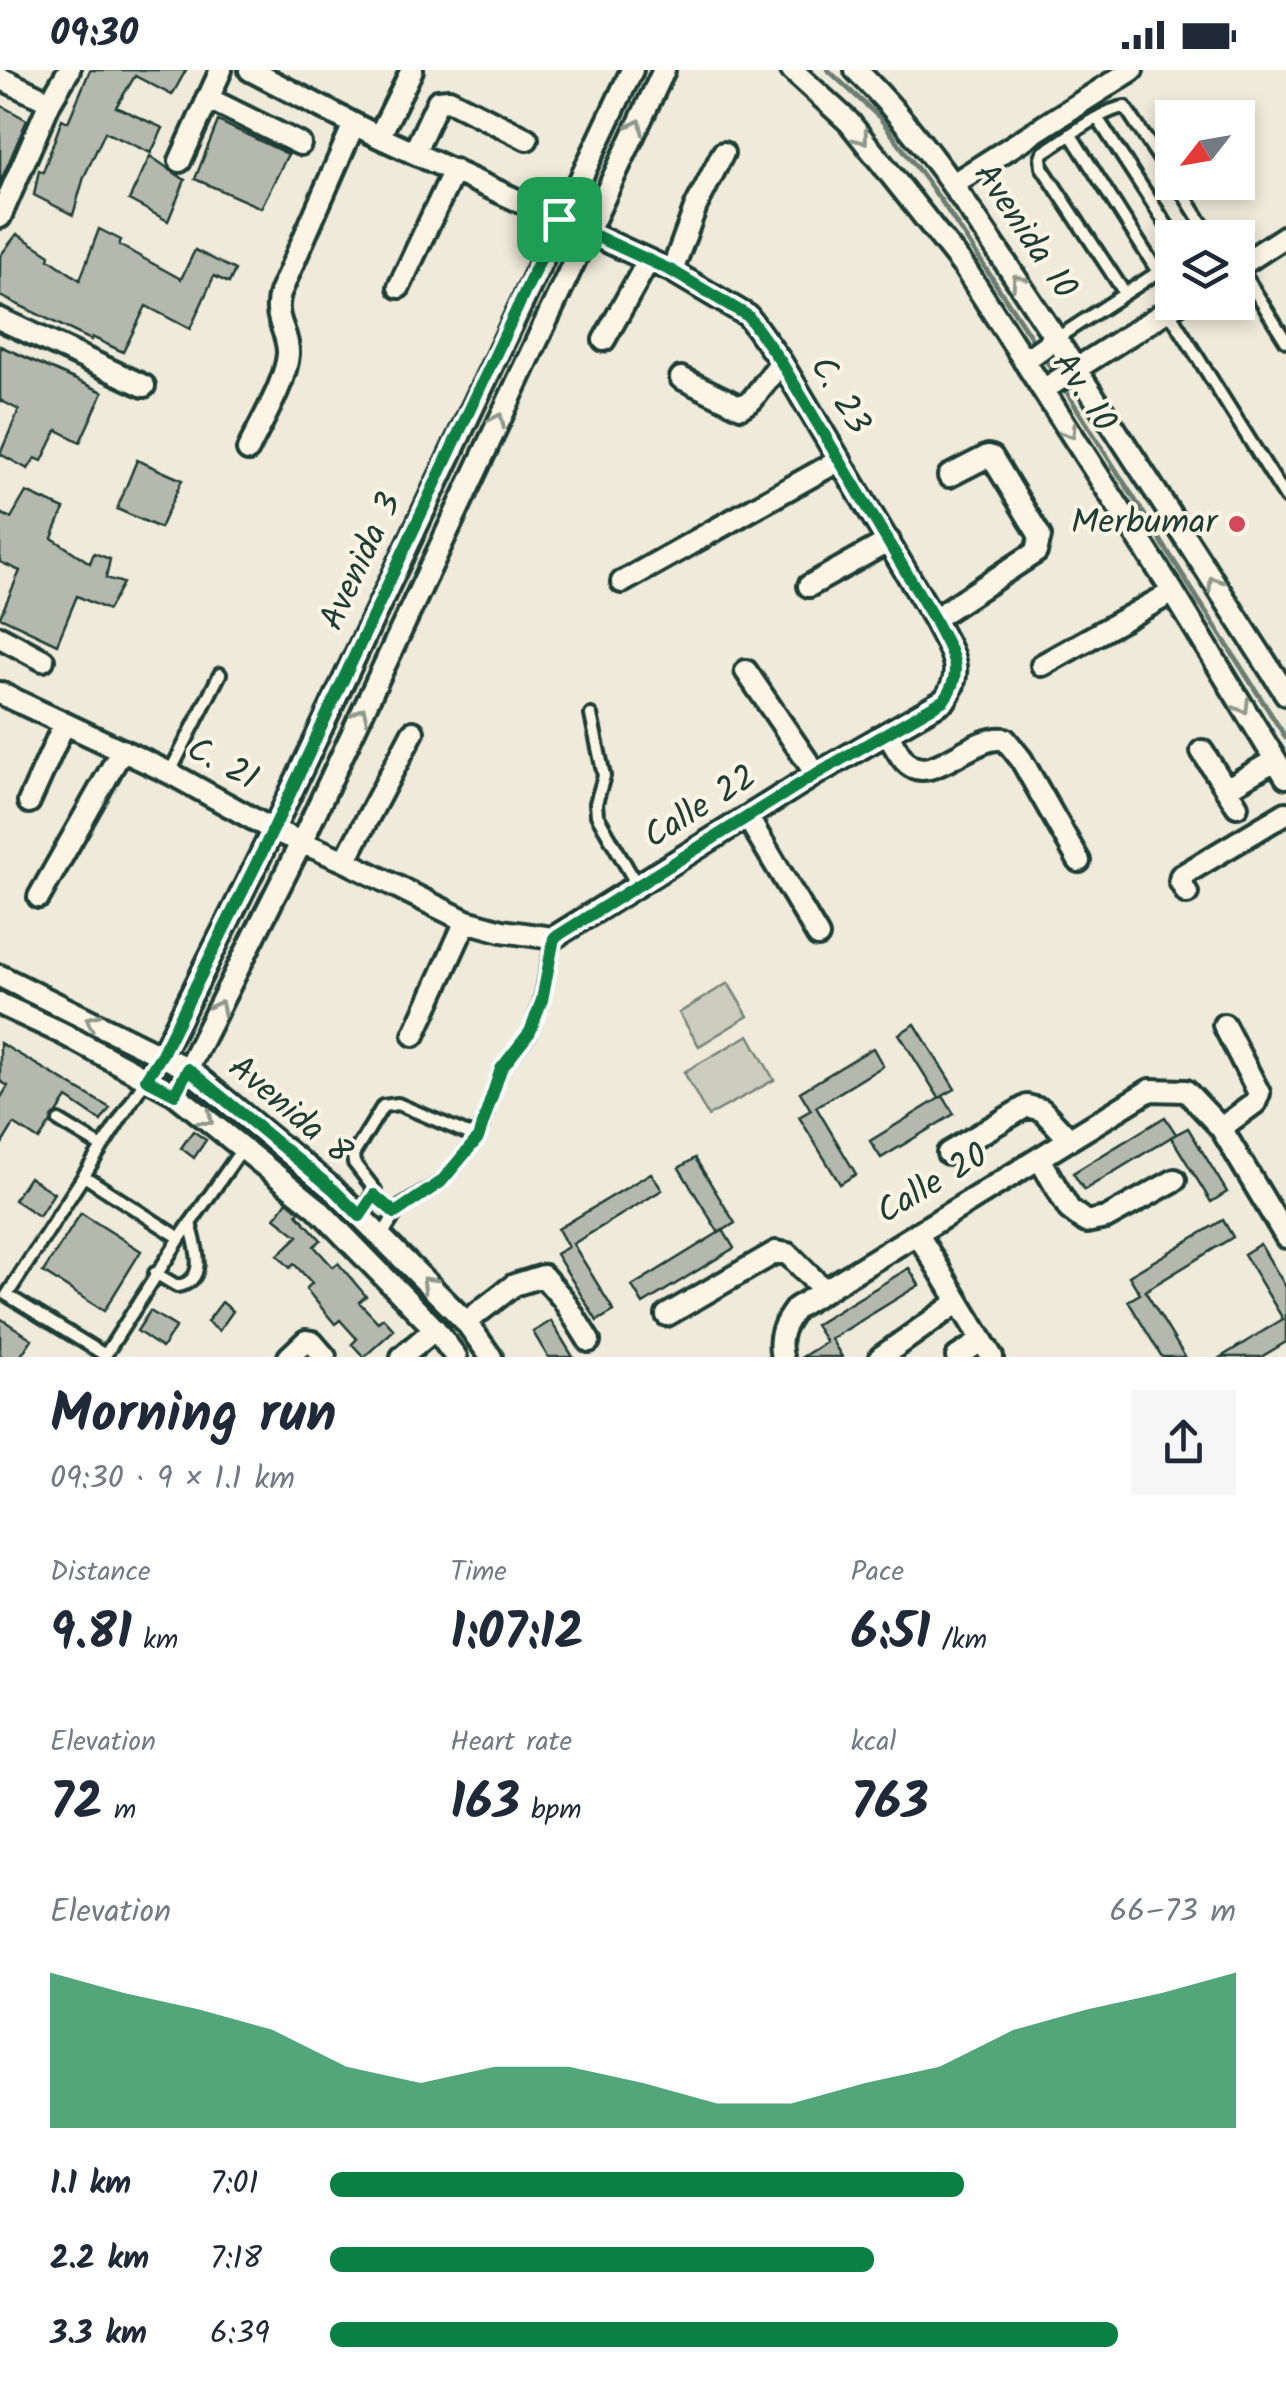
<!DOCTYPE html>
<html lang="en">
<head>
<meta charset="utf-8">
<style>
	body { margin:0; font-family:Kalam,sans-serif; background:#f6f6f7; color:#1f2937; height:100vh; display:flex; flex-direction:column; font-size:38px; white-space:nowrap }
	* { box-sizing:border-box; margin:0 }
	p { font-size:32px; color:#747a83 }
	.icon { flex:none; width:55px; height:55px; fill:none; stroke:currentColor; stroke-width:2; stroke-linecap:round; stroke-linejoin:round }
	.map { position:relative; height:1287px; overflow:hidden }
	.drawer { display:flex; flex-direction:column; background:#fff; flex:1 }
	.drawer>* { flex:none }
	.needle { width:65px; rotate:239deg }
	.controls { position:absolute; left:1155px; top:30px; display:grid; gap:20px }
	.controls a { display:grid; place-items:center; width:100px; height:100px; border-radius:0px; background:#fff; box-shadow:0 5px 15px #0003; font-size:50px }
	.pin { position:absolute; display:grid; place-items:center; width:85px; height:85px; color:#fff; margin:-42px; border-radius:20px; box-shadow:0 5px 15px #0006 }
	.round { display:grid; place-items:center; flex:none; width:105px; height:105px; border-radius:0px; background:#f6f6f7 }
	.headline { display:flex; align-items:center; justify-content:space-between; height:170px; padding:0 50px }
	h1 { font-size:55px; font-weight:700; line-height:75px }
	.stats { display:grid; grid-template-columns:repeat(3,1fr); gap:15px; height:170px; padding:10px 50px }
	.stats div { display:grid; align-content:center }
	.stats b { font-size:50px; font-weight:700 }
	.stats small { font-size:28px; font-weight:400 }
	.stats p { font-size:28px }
	.chart { height:280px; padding:20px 50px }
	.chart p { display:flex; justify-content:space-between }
	.chart svg { width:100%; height:180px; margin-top:10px; fill:#0b8043; opacity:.7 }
	ul { padding:0 50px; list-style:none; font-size:32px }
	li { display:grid; grid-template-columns:160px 120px 1fr; align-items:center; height:75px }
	li i { height:25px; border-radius:12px; background:#0b8043 }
	.status { display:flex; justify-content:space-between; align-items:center; height:70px; padding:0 50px; background:#fff; direction:ltr }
	.status svg { height:28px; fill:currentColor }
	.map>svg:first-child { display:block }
	.green { fill:#cccdbf; stroke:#76857a; stroke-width:2.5 }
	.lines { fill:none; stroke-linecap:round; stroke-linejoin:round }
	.stream { stroke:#6c7d71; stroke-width:5 }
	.building { fill:#b5b9ad; stroke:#1f3d34; stroke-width:2.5 }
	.service-casing { stroke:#1f3d34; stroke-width:18 }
	.minor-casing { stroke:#1f3d34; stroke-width:28 }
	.service { stroke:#fcf5e5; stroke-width:10 }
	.minor { stroke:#fcf5e5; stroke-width:20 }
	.oneway { stroke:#8e998c }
	.route-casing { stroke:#fff; stroke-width:20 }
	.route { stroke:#0b8043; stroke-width:12 }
	.poi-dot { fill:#d1495b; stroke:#fcf5e5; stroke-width:4 }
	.labels { text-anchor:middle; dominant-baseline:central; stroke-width:8; stroke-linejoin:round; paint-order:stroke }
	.street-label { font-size:35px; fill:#1f3d34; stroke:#fcf5e5 }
	.poi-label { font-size:35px; fill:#1f3d34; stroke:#fcf5e5; text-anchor:end }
</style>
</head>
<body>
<div class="status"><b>09:30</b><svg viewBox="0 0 49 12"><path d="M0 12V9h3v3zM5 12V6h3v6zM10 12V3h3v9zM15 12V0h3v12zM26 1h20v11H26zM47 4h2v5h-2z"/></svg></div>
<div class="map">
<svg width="1286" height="1287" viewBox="0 0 1286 1287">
	<rect width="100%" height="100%" fill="#efeada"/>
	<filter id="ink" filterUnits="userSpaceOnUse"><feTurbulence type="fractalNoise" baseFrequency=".01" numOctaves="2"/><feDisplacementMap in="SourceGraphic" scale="20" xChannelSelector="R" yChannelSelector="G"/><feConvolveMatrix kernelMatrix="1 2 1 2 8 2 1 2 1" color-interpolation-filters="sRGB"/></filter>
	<g filter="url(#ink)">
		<path class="green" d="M 728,913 L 748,946 L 699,976 L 679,943 Z
			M 749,965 L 774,1010 L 708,1046 L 684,1002 Z"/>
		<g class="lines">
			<path class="stream" d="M 828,0 L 880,48 L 942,132 L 1032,269
				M 1047,292 L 1051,298
				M 1066,321 L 1286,668
				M 328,1128 L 457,1258 L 477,1287"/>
		</g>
		<path class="building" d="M 90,0 L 186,0 L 172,25 L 135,6 L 116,37 L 163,58 L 151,83 L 105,62 L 84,107 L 73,145 L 34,125 L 39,100 L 43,102 L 62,49 L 68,52 Z
			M 0,35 L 27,50 L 0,113 Z
			M 218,51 L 288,84 L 261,138 L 195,109 Z
			M 150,86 L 185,110 L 168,151 L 129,130 Z
			M 99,159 L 121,170 L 119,175 L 181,209 L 195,180 L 235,200 L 229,213 L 214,206 L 190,259 L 146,236 L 123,282 L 92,267 L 91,270 L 0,226 L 0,186 L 17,164 L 50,185 L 49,189 L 80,210 Z
			M 0,276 L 103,322 L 80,372 L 57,360 L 42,391 L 35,388 L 28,399 L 0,384 L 19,340 L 0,330 Z
			M 137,390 L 182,410 L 160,458 L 117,439 Z
			M 26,422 L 64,439 L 52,468 L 90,493 L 94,483 L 110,489 L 106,508 L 123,513 L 108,540 L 77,526 L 57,574 L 0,547 L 20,501 L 0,492 L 0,443 L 11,448 Z
			M 915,954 L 955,1019 L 939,1028 L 899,964 Z
			M 0,973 L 110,1038 L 101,1051 L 67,1028 L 39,1070 L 14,1054 L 0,1077 L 0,1029 L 8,1016 L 0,1011 Z
			M 873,978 L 883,996 L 816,1037 L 856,1104 L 840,1114 L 799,1047 L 811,1040 L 800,1022 Z
			M 943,1026 L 954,1044 L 881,1088 L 870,1071 Z
			M 1165,1047 L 1176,1064 L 1084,1120 L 1073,1103 Z
			M 1188,1058 L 1227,1122 L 1211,1132 L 1171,1067 Z
			M 193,1061 L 206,1070 L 194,1088 L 181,1078 Z
			M 695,1088 L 735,1153 L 719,1163 L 679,1098 Z
			M 651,1103 L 662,1120 L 573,1174 L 614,1241 L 597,1251 L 556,1184 L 568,1177 L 558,1159 Z
			M 29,1107 L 54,1123 L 39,1146 L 14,1130 Z
			M 287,1131 L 299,1141 L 297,1144 L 321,1170 L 314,1176 L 333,1197 L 338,1193 L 366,1226 L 359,1232 L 378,1252 L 383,1248 L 394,1260 L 364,1287 L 352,1274 L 357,1269 L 340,1250 L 335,1254 L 306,1219 L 312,1213 L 294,1194 L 290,1198 L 278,1185 L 298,1166 L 275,1148 Z
			M 81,1143 L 141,1181 L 104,1241 L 43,1202 Z
			M 1223,1150 L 1233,1167 L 1145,1221 L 1185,1287 L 1162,1287 L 1128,1231 L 1140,1224 L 1129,1206 Z
			M 723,1160 L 734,1178 L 643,1234 L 632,1216 Z
			M 1260,1174 L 1286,1217 L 1286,1272 L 1261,1287 L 1221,1287 L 1283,1249 L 1244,1184 Z
			M 909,1198 L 919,1215 L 831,1269 L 842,1287 L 802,1287 L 826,1272 L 815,1255 Z
			M 222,1232 L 233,1241 L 219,1261 L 207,1252 Z
			M 150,1241 L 176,1257 L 162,1278 L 137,1261 Z
			M 0,1248 L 32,1269 L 20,1287 L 0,1287 Z
			M 551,1251 L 573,1287 L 548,1287 L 533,1262 Z"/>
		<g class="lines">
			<defs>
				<path id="service" d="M 1098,49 L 1175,168
					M 1071,65 L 1158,202
					M 1176,112 L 1211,168
					M 1239,196 L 1286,271
					M 1124,222 L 1042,97 L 1041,87 L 1044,82 C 1065,69 1103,39 1125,37 L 1172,108
					M 1168,240 L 1286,428
					M 1057,268 L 1172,193
					M 591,645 L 604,706 L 596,733 L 597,745 L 637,815
					M 170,702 L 220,604
					M 59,1051 L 102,1077
					M 84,1106 L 180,1168 L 104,1287
					M 374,1125 L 395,1143
					M 360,1145 L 375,1120 L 354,1093 L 353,1085 L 383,1036 L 398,1034 L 478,1068
					M 381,1167 L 399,1138 L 441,1112 L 478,1068 L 501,999 L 530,963 L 541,930 L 553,869
					M 180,1168 L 242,1079
					M 155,1203 L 177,1216 C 209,1211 196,1176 190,1153
					M 105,1285 L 7,1225 L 146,1009"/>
				<path id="minor" d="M 792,0 L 849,52 L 964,197 L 1173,522 L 1286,707
					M 856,0 C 929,71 982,158 1038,242 C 1122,368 1204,497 1286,624
					M 0,8 L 50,32
					M 207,28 L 300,74
					M 379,67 L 412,0
					M 414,83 L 438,31 L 449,30 L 527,69
					M 180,91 L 221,0
					M 953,114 L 1132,0
					M 0,147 L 50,32 L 69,0
					M 1238,197 L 1286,166
					M 672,201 L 696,136 L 723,83
					M 399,217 L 454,100
					M 0,249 L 144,316
					M 604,270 L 648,191
					M 1024,291 L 1056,268
					M 681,308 L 741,337 L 752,330 L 781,292
					M 1043,320 L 1181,232
					M 248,380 C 260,354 286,312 288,284 C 289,261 272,250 280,223 L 354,54
					M 622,512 L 840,390
					M 809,516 L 889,471
					M 934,549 L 1036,482 L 1040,466 L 992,387 L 988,386 L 949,406
					M 0,567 L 43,590
					M 1042,595 L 1173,522
					M 746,601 L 816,704
					M 0,623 L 170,703 L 273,760 L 345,791 L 466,851 L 502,861 L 553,868 L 816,704 L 945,630 C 967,598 949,580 934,549 L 781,292 L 748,246 L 672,201 L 379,67 L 250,0
					M 887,663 C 892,671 897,682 904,690 C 929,720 971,664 1005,669 L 1021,689 L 1079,791
					M 1202,681 L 1237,736
					M 1226,719 L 1275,690
					M 29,732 L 64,654
					M 748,748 L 818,866
					M 345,791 L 413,662
					M 1187,823 L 1180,811 L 1181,806 L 1286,743
					M 39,827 L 122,680
					M 0,906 L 188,999 L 334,1120 L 466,1252 L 491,1287
					M 0,934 L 60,962 L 175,1024 L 317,1138 L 435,1259 L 456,1287
					M 414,965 L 466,851
					M 146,1009 L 162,984 L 273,760 L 632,0
					M 175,1024 L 301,773 L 664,0
					M 1221,1058 L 1255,1033 L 1259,1023 L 1224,955
					M 948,1083 L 1027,1036 L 1042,1040 L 1069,1069
					M 1039,1088 L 1069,1139 L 1086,1152 L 1106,1148 L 1175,1110
					M 917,1163 L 992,1287
					M 667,1245 L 776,1182 L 788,1184 L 823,1219
					M 466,1252 L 514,1215 L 543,1206 L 563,1229 L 589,1271
					M 289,1287 L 306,1271 L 312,1272 L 325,1287
					M 402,1287 L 435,1259
					M 782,1287 C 777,1266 784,1254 796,1238 L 1150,1020 L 1186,1021 L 1221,1058 L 1286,1167
					M 881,1287 L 958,1232
					M 957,1287 L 981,1271"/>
			</defs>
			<use href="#service" class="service-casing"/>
			<use href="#minor" class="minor-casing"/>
			<use href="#service" class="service"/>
			<use href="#minor" class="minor"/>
		</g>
		<defs><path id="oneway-chevron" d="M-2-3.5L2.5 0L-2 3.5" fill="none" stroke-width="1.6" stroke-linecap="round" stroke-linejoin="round" transform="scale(2.5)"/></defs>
		<g class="oneway">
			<use href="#oneway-chevron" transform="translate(637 56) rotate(-64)"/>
			<use href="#oneway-chevron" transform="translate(862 68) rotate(52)"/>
			<use href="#oneway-chevron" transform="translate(1018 211) rotate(-124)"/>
			<use href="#oneway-chevron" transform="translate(498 350) rotate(-65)"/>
			<use href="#oneway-chevron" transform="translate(1070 362) rotate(57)"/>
			<use href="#oneway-chevron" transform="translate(1214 513) rotate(-123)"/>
			<use href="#oneway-chevron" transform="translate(1243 637) rotate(59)"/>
			<use href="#oneway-chevron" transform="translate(361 644) rotate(-65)"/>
			<use href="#oneway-chevron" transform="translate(219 937) rotate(-64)"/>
			<use href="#oneway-chevron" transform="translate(92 951) rotate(-154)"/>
			<use href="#oneway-chevron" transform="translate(207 1049) rotate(39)"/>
			<use href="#oneway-chevron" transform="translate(428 1213) rotate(-135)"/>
		</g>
	</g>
	<g class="lines" filter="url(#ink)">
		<defs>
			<path id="route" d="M 559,149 L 672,201 L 748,246 L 781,292 L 934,549 C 949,580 967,598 944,630 L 816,704 L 554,868 L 542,930 L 530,962 L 501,999 L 478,1068 L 441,1112 L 395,1143 L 374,1125 L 360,1146 L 334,1120 L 188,999 L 175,1024 L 146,1009 L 162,984 L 273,760 Z"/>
		</defs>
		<use href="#route" class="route-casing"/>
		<use href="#route" class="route"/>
	</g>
	<circle class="poi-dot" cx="1237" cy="454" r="10"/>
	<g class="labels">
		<g class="street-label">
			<text transform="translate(1024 162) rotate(56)">Avenida 10</text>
			<text transform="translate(1083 323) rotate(57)">Av. 10</text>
			<text transform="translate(839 326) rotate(59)">C. 23</text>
			<text transform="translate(362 492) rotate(-65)">Avenida 3</text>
			<text transform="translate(222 695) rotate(28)">C. 21</text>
			<text transform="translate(701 738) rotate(-32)">Calle 22</text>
			<text transform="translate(289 1041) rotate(40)">Avenida 8</text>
			<text transform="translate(933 1115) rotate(-31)">Calle 20</text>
		</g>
		<g class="poi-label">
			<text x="1217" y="454">Merbumar</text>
		</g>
	</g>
</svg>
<div class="controls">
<a><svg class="needle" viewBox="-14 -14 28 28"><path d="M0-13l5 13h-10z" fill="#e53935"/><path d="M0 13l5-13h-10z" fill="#747a83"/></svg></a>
<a><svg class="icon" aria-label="layers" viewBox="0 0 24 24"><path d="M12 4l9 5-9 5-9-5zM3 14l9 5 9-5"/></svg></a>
</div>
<div class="pin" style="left:559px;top:149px;background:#1e9e55"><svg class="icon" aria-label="arrive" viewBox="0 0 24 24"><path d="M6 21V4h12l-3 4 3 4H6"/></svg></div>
</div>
<section class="drawer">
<div class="headline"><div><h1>Morning run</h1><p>09:30 · 9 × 1.1 km</p></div><a class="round"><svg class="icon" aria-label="share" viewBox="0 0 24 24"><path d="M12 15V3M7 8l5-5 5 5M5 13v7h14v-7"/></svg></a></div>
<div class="stats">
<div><p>Distance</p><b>9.81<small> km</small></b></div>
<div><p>Time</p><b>1:07:12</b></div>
<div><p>Pace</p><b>6:51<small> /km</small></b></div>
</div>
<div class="stats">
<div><p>Elevation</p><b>72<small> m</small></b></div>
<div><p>Heart rate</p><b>163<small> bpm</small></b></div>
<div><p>kcal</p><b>763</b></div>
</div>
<div class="chart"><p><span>Elevation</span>66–73 m</p>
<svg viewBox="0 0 160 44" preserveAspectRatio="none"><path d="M0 44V6L10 11L20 15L30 20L40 29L50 33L60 29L70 29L80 33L90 38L100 38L110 33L120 29L130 20L140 15L150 11L160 6V44z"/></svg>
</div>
<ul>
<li><b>1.1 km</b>7:01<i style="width:70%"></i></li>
<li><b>2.2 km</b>7:18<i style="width:60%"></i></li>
<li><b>3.3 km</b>6:39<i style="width:87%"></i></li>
</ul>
</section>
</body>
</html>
